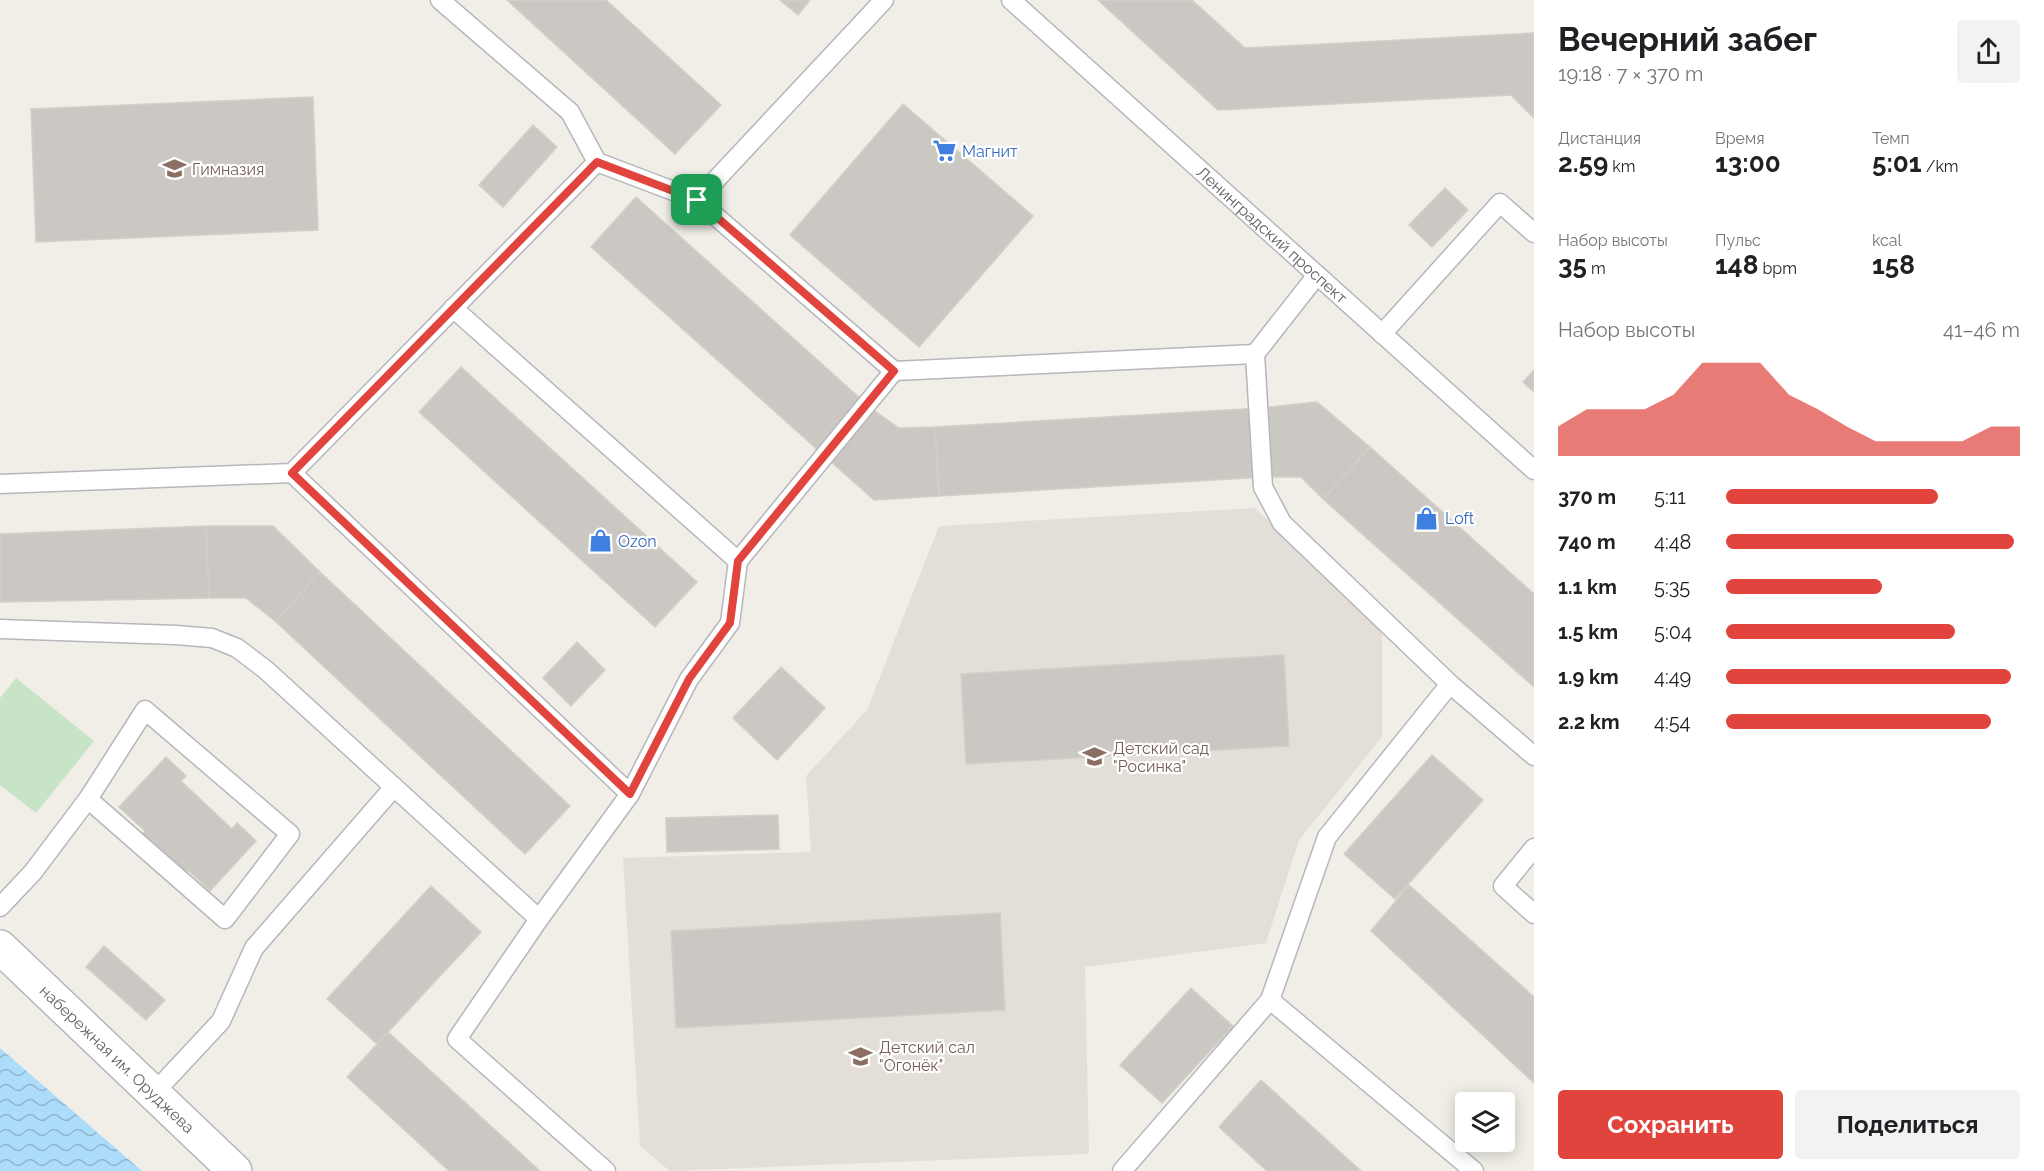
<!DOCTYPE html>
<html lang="ru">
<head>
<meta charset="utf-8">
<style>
	body { margin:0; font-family:Raleway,sans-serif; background:#f2f2f2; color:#202124; height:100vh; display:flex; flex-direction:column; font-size:22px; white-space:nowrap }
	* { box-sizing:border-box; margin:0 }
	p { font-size:20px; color:#757577 }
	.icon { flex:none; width:33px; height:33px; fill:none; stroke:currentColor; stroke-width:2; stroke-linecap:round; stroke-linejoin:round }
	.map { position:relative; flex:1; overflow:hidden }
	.side { display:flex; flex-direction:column; background:#fff; width:510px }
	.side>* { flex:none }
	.tools { position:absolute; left:1455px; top:1092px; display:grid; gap:12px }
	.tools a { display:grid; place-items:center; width:60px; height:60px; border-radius:6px; background:#fff; box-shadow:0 3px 15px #0003; font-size:30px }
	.pin { position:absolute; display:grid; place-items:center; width:51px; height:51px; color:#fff; margin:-26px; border-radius:12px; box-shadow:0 3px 9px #0006 }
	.round { display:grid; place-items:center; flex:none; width:63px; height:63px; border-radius:6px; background:#f2f2f2 }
	.head { display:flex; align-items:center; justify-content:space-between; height:102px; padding:0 24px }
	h1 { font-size:33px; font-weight:700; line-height:45px }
	.metrics { display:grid; grid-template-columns:repeat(3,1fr); gap:9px; height:102px; padding:6px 24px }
	.metrics div { display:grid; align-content:center }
	.metrics b { font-size:26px; font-weight:700 }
	.metrics small { font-size:16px; font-weight:400 }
	.metrics p { font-size:16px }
	.chart { height:168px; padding:12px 24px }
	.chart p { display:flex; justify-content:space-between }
	.chart svg { width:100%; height:108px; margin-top:6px; fill:#e0443d; opacity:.7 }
	.button { display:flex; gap:12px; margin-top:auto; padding:12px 24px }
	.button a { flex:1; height:69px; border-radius:6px; background:#e0443d; color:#fff; font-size:24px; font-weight:700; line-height:69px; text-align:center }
	.button a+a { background:#f2f2f2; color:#202124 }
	ul { padding:0 24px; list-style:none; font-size:20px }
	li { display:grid; grid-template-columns:96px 72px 1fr; align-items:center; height:45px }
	li i { height:15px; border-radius:8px; background:#e0443d }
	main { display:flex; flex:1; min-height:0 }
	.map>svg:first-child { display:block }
	.education { fill:#e3dfd8 }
	.green { fill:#c7e5c6 }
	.water { fill:url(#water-waves) }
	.building { fill:#cbc8c4; stroke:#d4cfc6; stroke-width:1.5 }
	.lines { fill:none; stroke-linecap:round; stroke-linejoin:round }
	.lane-casing { stroke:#b4b7bb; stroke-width:21 }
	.secondary-casing { stroke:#b3b6bb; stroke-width:36 }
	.lane { stroke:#fff; stroke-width:18 }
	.secondary { stroke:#fff; stroke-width:33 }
	.route-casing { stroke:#fff; stroke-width:12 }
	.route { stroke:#e0443d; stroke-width:8 }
	.labels { text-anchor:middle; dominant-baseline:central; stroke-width:4.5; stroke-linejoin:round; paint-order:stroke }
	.shop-label { font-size:16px; fill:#366cbe; stroke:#fff; text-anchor:start }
	.education-label { font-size:16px; fill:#785e54; stroke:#fff; text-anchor:start }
	.street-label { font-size:16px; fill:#5f6266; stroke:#fff }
</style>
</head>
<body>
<main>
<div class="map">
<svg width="1534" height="1171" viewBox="0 0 1534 1171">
	<defs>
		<pattern id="water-waves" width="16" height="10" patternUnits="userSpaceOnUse" patternTransform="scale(1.5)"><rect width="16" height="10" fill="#addbfa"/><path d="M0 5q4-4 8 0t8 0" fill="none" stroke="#90b5ce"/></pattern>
	</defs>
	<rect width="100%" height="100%" fill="#f0eee7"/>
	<path class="education" d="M 1255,508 L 1382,630 L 1382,737 L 1299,840 L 1266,943 L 1085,967 L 1089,1154 L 670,1171 L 640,1146 L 623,858 L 811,852 L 806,776 L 867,710 L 939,526 Z"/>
	<path class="green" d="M 16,678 L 94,741 L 36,813 L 0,785 L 0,698 Z"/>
	<path class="water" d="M 0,1048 L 142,1171 L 0,1171 Z"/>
	<path class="building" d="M 507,0 L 606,0 L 721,105 L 675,154 Z
		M 780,0 L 810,0 L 798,15 Z
		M 1098,0 L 1192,0 L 1245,48 L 1534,33 L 1534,118 L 1511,95 L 1218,110 Z
		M 313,97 L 318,230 L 36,242 L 31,109 Z
		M 903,104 L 1033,216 L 919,347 L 790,235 Z
		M 533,125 L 557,147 L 503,207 L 479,185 Z
		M 1445,188 L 1468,210 L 1432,247 L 1409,225 Z
		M 636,197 L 872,409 L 828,459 L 591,247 Z
		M 461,367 L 697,582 L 655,627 L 419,412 Z
		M 1534,370 L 1534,392 L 1523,382 Z
		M 1317,402 L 1370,447 L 1323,499 L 1301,477 L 1265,477 L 1261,408 Z
		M 1261,408 L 1265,477 L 939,496 L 935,427 Z
		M 872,409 L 899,428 L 935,427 L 939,496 L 874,500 L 828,459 Z
		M 1370,447 L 1534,594 L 1534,687 L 1323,499 Z
		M 206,526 L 209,598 L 0,602 L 0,534 Z
		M 206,526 L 273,526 L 320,572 L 275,621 L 246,598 L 209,598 Z
		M 320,572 L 570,806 L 525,854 L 275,621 Z
		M 577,642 L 605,670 L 571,706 L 543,678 Z
		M 1284,655 L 1289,746 L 966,764 L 961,674 Z
		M 781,667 L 825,708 L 777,760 L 733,718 Z
		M 1432,755 L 1483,800 L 1395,899 L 1344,854 Z
		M 166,757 L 186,776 L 181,781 L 232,829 L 237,823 L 256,841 L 210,891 L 188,870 L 183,875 L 141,835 L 145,831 L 119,807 Z
		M 778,815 L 779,849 L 667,852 L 666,818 Z
		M 1409,885 L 1534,997 L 1534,1083 L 1371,931 Z
		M 431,886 L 481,932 L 377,1044 L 327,999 Z
		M 1000,913 L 1005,1010 L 676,1028 L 671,931 Z
		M 104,946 L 165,1000 L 146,1020 L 86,967 Z
		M 1191,988 L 1233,1026 L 1162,1103 L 1120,1065 Z
		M 388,1032 L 540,1171 L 449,1171 L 347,1077 Z
		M 1261,1080 L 1361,1171 L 1267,1171 L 1219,1127 Z"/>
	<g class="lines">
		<defs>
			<g id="lane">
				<path d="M 440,0 L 570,112 L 597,162"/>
				<path id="s1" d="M 1011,0 L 1534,470"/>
				<path d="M 697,200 L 894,371 L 1255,354 L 1317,275"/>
				<path d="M 453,308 L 738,561 L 730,623 L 689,679 L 630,794"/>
				<path d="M 1382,334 L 1500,203 L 1534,233"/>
				<path d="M 1255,354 L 1263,487 L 1282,523 L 1450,684"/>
				<path d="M 0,484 L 292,473 L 597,162 L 697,200 L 884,0"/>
				<path d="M 738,561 L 894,371"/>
				<path d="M 0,629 L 176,635 L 212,638 L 237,648 L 266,670 L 394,787"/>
				<path d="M 1534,848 L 1503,886 L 1534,914"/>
				<path d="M 0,907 L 33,872 L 88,799 L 145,710 L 290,834 L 225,919 L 88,799"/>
				<path d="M 539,919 L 457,1039 L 606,1171"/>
				<path d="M 1270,1000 L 1474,1171"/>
				<path d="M 153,1094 L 221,1021 L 254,948 L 394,787 L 539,919 L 630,794 L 292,473"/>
				<path d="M 1122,1171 L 1270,1000 L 1327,837 L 1450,684 L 1534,756"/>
			</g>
			<g id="secondary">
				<path id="s2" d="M 0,947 L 235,1171"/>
			</g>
		</defs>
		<use href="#lane" class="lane-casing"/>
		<use href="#secondary" class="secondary-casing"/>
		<use href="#lane" class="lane"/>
		<use href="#secondary" class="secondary"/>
	</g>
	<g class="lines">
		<defs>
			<path id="route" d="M 597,162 L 697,200 L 894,371 L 738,561 L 730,623 L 689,679 L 630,794 L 292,473 Z"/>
		</defs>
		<use href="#route" class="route-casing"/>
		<use href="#route" class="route"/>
	</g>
	<defs>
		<symbol id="supermarket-bare" viewBox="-9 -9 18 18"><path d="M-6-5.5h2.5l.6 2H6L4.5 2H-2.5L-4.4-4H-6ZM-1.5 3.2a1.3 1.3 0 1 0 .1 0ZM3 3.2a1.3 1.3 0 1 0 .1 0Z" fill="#3f7fe0" stroke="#fff" stroke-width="2.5" paint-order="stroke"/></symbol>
		<symbol id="school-bare" viewBox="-9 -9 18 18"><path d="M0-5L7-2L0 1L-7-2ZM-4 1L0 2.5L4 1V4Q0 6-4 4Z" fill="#8d6e63" stroke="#fff" stroke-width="2.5" paint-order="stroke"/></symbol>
		<symbol id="shop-bare" viewBox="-9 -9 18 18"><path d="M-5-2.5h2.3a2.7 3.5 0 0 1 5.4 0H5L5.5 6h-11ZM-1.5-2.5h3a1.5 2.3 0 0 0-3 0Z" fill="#3f7fe0" stroke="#fff" stroke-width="2.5" paint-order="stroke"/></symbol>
	</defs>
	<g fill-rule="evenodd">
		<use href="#supermarket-bare" x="928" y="134" width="33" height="33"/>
		<use href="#school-bare" x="158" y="152" width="33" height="33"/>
		<use href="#shop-bare" x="1410" y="502" width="33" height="33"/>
		<use href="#shop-bare" x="584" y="524" width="33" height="33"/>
		<use href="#school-bare" x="1078" y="740" width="33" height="33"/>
		<use href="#school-bare" x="844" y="1040" width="33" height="33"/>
	</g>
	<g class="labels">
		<g class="shop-label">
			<text x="962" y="151">Магнит</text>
			<text x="1445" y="518">Loft</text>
			<text x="618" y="541">Ozon</text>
		</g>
		<g class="education-label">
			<text x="192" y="169">Гимназия</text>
			<text x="1113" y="748">Детский сад<tspan x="1113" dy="18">"Росинка"</tspan></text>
			<text x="879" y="1047">Детский сал<tspan x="879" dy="18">"Огонёк"</tspan></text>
		</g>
		<g class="street-label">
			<text stroke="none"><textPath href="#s1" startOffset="351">Ленинградский проспект</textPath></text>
			<text stroke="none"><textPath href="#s2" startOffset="162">набережная им. Оруджева</textPath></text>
		</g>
	</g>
</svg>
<div class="tools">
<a><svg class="icon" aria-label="layers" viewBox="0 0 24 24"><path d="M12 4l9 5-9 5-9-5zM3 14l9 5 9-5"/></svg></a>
</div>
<div class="pin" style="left:697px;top:200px;background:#1e9e55"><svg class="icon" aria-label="arrive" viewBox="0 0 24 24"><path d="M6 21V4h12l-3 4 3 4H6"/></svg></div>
</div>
<section class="side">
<div class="head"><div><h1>Вечерний забег</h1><p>19:18 · 7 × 370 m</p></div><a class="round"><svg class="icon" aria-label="share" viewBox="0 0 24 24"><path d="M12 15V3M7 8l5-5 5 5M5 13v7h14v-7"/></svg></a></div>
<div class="metrics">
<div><p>Дистанция</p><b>2.59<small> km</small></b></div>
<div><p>Время</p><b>13:00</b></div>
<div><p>Темп</p><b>5:01<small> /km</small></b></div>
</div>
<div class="metrics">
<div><p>Набор высоты</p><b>35<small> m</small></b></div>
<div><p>Пульс</p><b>148<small> bpm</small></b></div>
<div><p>kcal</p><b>158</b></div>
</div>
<div class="chart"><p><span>Набор высоты</span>41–46 m</p>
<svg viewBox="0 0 160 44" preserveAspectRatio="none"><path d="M0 44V32L10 25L20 25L30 25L40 19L50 6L60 6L70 6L80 19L90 25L100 32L110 38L120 38L130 38L140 38L150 32L160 32V44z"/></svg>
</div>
<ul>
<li><b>370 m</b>5:11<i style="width:72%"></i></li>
<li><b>740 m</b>4:48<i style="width:98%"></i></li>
<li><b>1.1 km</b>5:35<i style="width:53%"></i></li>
<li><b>1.5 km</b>5:04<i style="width:78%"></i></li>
<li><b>1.9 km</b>4:49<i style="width:97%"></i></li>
<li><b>2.2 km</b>4:54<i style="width:90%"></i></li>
</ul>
<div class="button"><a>Сохранить</a><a>Поделиться</a></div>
</section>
</main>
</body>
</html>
